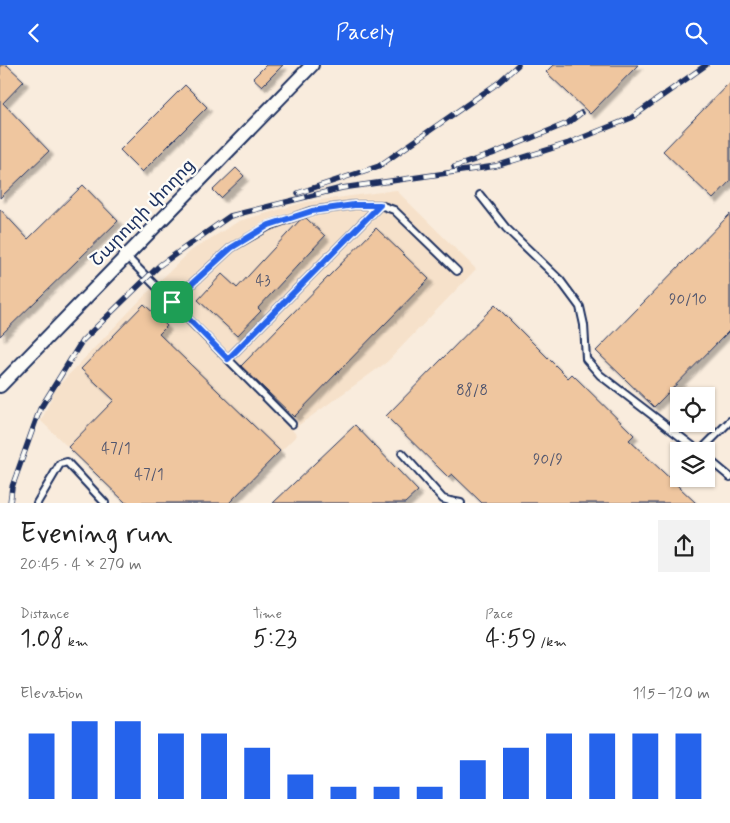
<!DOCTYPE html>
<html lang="en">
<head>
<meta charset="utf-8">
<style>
	body { margin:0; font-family:Mynerve,"Noto Sans Armenian",sans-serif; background:#f2f2f2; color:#222; height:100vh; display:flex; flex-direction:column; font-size:19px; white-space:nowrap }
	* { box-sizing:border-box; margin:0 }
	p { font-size:16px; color:#767676 }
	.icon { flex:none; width:28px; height:28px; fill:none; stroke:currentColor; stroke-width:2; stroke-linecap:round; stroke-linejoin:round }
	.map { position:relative; height:438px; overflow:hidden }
	.sheet { display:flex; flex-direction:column; background:#fff; flex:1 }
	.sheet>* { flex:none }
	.fabs { position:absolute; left:670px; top:322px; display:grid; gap:10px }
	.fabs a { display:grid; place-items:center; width:45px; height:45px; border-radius:0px; background:#fff; box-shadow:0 1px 4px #0004; font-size:25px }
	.pin { position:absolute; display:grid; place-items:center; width:42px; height:42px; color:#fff; margin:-21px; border-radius:10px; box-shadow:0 2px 8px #0006 }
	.round { display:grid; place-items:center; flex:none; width:52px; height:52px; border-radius:0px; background:#f2f2f2 }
	.summary { display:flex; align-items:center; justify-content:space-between; height:85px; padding:0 20px }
	h1 { font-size:28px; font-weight:600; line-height:38px }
	.figures { display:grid; grid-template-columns:repeat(3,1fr); gap:8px; height:85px; padding:5px 20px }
	.figures div { display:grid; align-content:center }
	.figures b { font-size:25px; font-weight:600 }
	.figures small { font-size:14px; font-weight:400 }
	.figures p { font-size:14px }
	.chart { height:140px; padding:10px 20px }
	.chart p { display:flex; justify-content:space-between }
	.chart svg { width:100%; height:90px; margin-top:5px; stroke:#2563eb; stroke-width:6 }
	header { display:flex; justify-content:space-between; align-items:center; height:65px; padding:0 20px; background:#2563eb; color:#fff; font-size:22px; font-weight:600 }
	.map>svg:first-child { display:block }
	.built { fill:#f6e1ca }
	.building { fill:#efc69f; stroke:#1b2f5e; filter:url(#shadow) }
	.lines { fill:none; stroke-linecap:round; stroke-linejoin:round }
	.lane-casing { stroke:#1b2f5e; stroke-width:10 }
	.street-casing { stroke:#1b2f5e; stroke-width:16 }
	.lane { stroke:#fdfcf7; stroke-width:6 }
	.street { stroke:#fdfcf7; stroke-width:12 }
	.rail-casing { stroke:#1b2f5e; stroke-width:5.5 }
	.rail { stroke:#fdfcf7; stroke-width:4; stroke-dasharray:11; stroke-linecap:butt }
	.route-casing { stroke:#fff; stroke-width:10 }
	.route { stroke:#2563eb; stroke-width:6 }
	.labels { text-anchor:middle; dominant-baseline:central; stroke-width:4.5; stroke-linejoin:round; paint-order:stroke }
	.number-label { font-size:15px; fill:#50556e }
	.street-label { font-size:18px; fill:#1b2f5e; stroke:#fdfcf7 }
</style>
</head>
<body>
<header><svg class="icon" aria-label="back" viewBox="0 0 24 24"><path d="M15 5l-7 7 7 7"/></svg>Pacely<svg class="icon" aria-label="search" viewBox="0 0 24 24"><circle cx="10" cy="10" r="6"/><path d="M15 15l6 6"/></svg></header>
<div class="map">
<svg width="730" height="438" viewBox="0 0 730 438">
	<defs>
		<filter id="shadow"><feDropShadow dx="4.5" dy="4.5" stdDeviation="1" flood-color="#0004"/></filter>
	</defs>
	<rect width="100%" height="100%" fill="#f9ecdd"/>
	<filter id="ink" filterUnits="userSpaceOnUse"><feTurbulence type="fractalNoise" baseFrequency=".02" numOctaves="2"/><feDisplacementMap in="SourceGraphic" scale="10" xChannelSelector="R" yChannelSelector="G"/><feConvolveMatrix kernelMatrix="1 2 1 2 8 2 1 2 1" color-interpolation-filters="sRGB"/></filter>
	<g filter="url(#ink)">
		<path class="built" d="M 396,125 L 476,204 L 387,297 L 292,365 L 297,370 L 229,438 L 126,438 L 41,356 L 56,323 L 149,226 L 192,185 L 239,156 L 306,137 Z"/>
		<path class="building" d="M 0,0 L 7,0 L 24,16 L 3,38 L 49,86 L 0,133 Z
			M 266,0 L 283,0 L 262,21 L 253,13 Z
			M 553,0 L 638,0 L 590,49 L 546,7 Z
			M 730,17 L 730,116 L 713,134 L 663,86 Z
			M 185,20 L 207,42 L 142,107 L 120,85 Z
			M 236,103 L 244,111 L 221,133 L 213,125 Z
			M 83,120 L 118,156 L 0,271 L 0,144 L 28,174 Z
			M 730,149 L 730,265 L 654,342 L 596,286 Z
			M 306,153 L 325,171 L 258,243 L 261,246 L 237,271 L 198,235 L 222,209 L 237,223 L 300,155 Z
			M 376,163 L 429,214 L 294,352 L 241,301 Z
			M 144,239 L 167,261 L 159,269 L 280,386 L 229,438 L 126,438 L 68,382 L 114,335 L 81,304 Z
			M 495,240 L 568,313 L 572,309 L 634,370 L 629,375 L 696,438 L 482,438 L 452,409 L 448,412 L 386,351 Z
			M 355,360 L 418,426 L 405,438 L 273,438 Z"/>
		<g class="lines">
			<defs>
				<path id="lane" d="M 480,130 L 506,163 L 560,215 L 580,242 L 584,260 L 586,294 L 600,310 L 699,386
					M 126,191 L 292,359
					M 172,237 L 231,183 L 269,161 L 311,146 L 354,140 L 380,140 L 394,145 L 457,206
					M 228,294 L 380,140
					M 700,386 L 730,356
					M 402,388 L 443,434 L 450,436 L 461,438
					M 706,392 L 730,412
					M 37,438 L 60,399 L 67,397 L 105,438"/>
				<path id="street" d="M 0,321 L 312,0"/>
			</defs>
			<use href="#lane" class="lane-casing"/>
			<use href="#street" class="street-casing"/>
			<use href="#lane" class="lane"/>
			<use href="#street" class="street"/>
			<defs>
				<path id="rail" d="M 454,102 L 492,89 L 568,58 L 581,48
					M 298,128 L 379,101 L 498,18 L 518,0
					M 10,438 L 12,422 L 40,344 L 82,276 L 160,200 L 230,151 L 342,123 L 496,101 L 569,78 L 631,53 L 706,0"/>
			</defs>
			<use href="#rail" class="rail-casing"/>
			<use href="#rail" class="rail"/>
		</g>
	</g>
	<g class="lines" filter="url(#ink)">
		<defs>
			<path id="route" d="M 354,140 L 380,140 L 228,294 L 172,237 L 231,183 L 269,160 L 312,146 Z"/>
		</defs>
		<use href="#route" class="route-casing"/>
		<use href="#route" class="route"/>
	</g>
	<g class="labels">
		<g class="number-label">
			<text x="263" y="216">43</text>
			<text x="688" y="235">90/10</text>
			<text x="472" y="326">88/8</text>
			<text x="116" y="384">47/1</text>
			<text x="548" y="395">90/9</text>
			<text x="149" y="410">47/1</text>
		</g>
		<g class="street-label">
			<text transform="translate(143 148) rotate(-46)">Շարուրի փողոց</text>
		</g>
	</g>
</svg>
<div class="fabs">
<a><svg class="icon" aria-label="locate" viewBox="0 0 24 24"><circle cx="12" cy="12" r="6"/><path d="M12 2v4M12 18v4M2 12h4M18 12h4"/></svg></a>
<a><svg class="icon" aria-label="layers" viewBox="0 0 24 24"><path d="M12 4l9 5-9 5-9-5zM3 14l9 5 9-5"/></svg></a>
</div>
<div class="pin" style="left:172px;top:237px;background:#1e9e55"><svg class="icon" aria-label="arrive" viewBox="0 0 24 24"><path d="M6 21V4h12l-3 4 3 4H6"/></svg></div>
</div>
<section class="sheet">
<div class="summary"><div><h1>Evening run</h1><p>20:45 · 4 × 270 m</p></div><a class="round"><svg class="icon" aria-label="share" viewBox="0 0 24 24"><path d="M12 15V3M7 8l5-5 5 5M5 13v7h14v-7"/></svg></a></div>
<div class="figures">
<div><p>Distance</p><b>1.08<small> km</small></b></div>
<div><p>Time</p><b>5:23</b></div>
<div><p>Pace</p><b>4:59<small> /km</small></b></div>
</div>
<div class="chart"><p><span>Elevation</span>115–120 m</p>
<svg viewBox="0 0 160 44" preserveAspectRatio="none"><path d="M5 44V12M15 44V6M25 44V6M35 44V12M45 44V12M55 44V19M65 44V32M75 44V38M85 44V38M95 44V38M105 44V25M115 44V19M125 44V12M135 44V12M145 44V12M155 44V12"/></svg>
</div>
</section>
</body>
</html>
